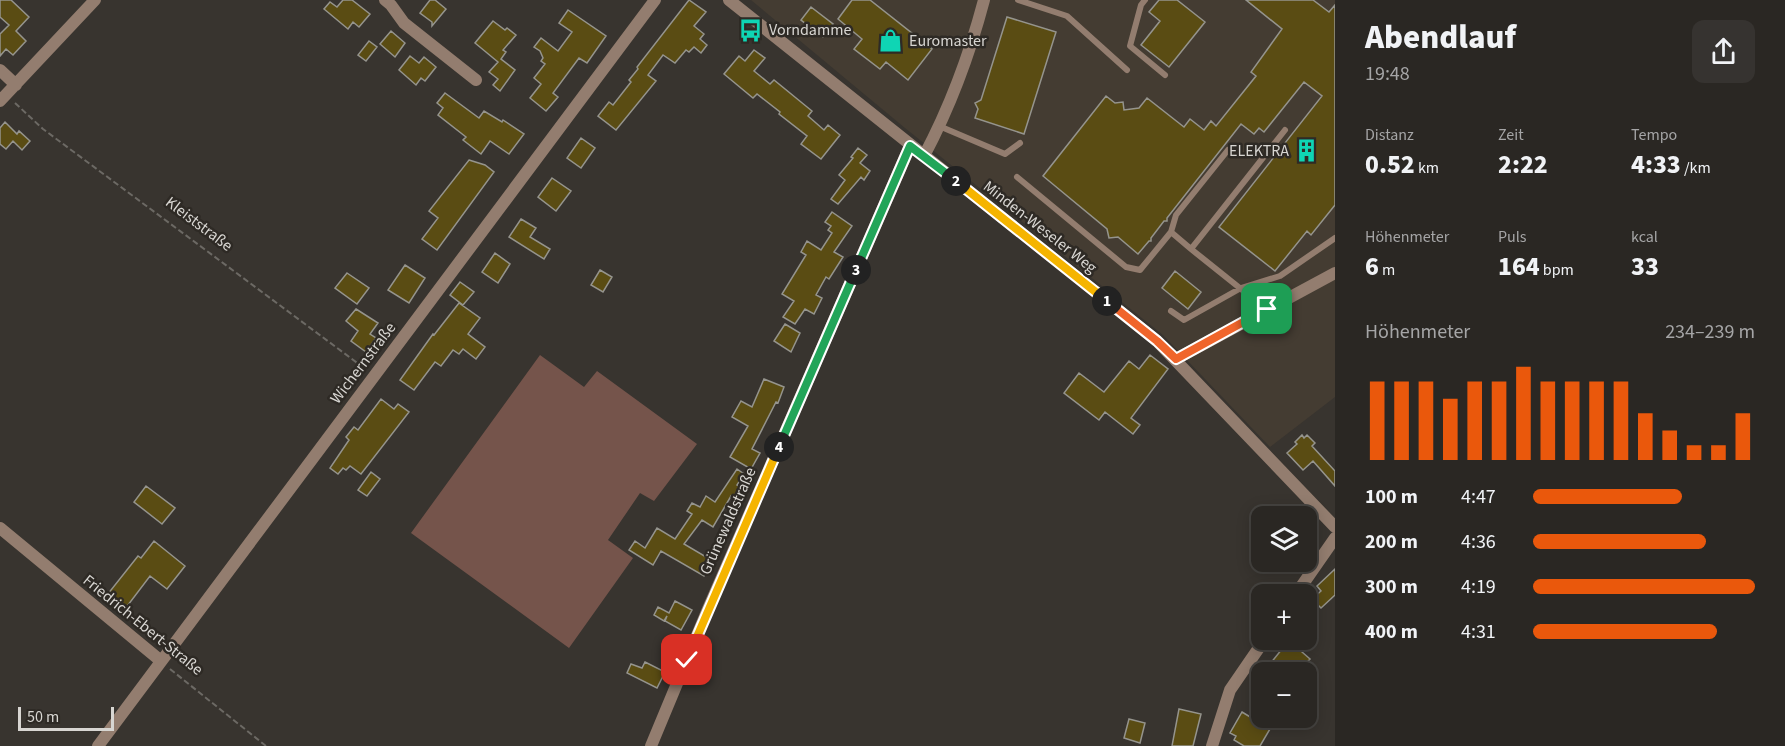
<!DOCTYPE html>
<html lang="de">
<head>
<meta charset="utf-8">
<style>
	body { margin:0; font-family:"Source Sans 3",sans-serif; background:#363330; color:#f1f3f6; height:100vh; display:flex; flex-direction:column; font-size:22px; white-space:nowrap }
	* { box-sizing:border-box; margin:0 }
	p { font-size:20px; color:#a5a5a6 }
	.icon { flex:none; width:33px; height:33px; fill:none; stroke:currentColor; stroke-width:2; stroke-linecap:round; stroke-linejoin:round }
	.map { position:relative; flex:1; overflow:hidden }
	.details { display:flex; flex-direction:column; background:#2a2723; width:450px }
	.details>* { flex:none }
	.tools { position:absolute; left:1251px; top:506px; display:grid; gap:12px }
	.tools a { display:grid; place-items:center; width:66px; height:66px; border-radius:12px; background:#2a2723; box-shadow:0 3px 15px #0003,0 0 0 2px #464441; font-size:30px }
	.scale { position:absolute; left:18px; bottom:15px; width:96px; box-sizing:border-box; padding-left:6px; border:3px solid #d8d6d2; border-top:0; font-size:16px; line-height:21px; white-space:nowrap; color:#d8d6d2; -webkit-text-stroke:4px #2e2a25; paint-order:stroke }
	.pin { position:absolute; display:grid; place-items:center; width:51px; height:51px; color:#fff; margin:-26px; border-radius:12px; box-shadow:0 3px 9px #0006 }
	.km { position:absolute; width:30px; height:30px; margin:-15px; border-radius:50%; background:#222; color:#fff; font-size:16px; line-height:30px; text-align:center }
	.round { display:grid; place-items:center; flex:none; width:63px; height:63px; border-radius:12px; background:#363330 }
	.head { display:flex; align-items:center; justify-content:space-between; height:102px; padding:0 30px }
	h1 { font-size:33px; font-weight:800; line-height:45px }
	.figures { display:grid; grid-template-columns:repeat(3,1fr); gap:9px; height:102px; padding:6px 30px }
	.figures div { display:grid; align-content:center }
	.figures b { font-size:26px; font-weight:800 }
	.figures small { font-size:16px; font-weight:400 }
	.figures p { font-size:16px }
	.chart { height:168px; padding:12px 30px }
	.chart p { display:flex; justify-content:space-between }
	.chart svg { width:100%; height:108px; margin-top:6px; stroke:#ea580c; stroke-width:6 }
	ul { padding:0 30px; list-style:none; font-size:20px }
	li { display:grid; grid-template-columns:96px 72px 1fr; align-items:center; height:45px }
	li i { height:15px; border-radius:8px; background:#ea580c }
	main { display:flex; flex:1; min-height:0 }
	.map>svg:first-child { display:block }
	.built { fill:#443c32 }
	.green { fill:#75544b }
	.building { fill:#5a4c13; stroke:#95948d; stroke-width:1.5 }
	.lines { fill:none; stroke-linecap:round; stroke-linejoin:round }
	.path { stroke:#6c6964; stroke-width:2; stroke-dasharray:6 3; stroke-linecap:butt }
	.service { stroke:#937d6f; stroke-width:6 }
	.minor { stroke:#937d6f; stroke-width:12 }
	.tertiary { stroke:#937d6f; stroke-width:12 }
	.split-1-casing { stroke:#fff; stroke-width:12 }
	.split-2-casing { stroke:#fff; stroke-width:12 }
	.split-3-casing { stroke:#fff; stroke-width:12 }
	.split-4-casing { stroke:#fff; stroke-width:12 }
	.split-5-casing { stroke:#fff; stroke-width:12 }
	.split-1 { stroke:#f0652b; stroke-width:8 }
	.split-2 { stroke:#f5b400; stroke-width:8 }
	.split-3 { stroke:#22a559; stroke-width:8 }
	.split-4 { stroke:#22a559; stroke-width:8 }
	.split-5 { stroke:#f5b400; stroke-width:8 }
	.labels { text-anchor:middle; dominant-baseline:central; stroke-width:5; stroke-linejoin:round; paint-order:stroke }
	.poi-label { font-size:16px; fill:#d8d6d2; stroke:#2e2a25; text-anchor:start }
	.street-label { font-size:16px; fill:#d8d6d2; stroke:#2e2a25 }
</style>
</head>
<body>
<main>
<div class="map">
<svg width="1335" height="746" viewBox="0 0 1335 746">
	<rect width="100%" height="100%" fill="#38342f"/>
	<path class="built" d="M 751,0 L 1335,0 L 1335,397 L 1270,447 L 1163,335 L 905,128 Z"/>
	<path class="green" d="M 540,355 L 584,387 L 597,371 L 697,444 L 654,501 L 640,493 L 608,540 L 633,558 L 569,648 L 411,533 Z"/>
	<path class="building" d="M 0,0 L 11,0 L 29,17 L 16,31 L 26,41 L 13,55 L 6,49 L 0,56 L 0,34 L 9,25 L 0,17 Z
		M 343,0 L 352,0 L 370,14 L 359,27 L 353,22 L 348,29 L 324,9 L 330,2 L 337,7 Z
		M 430,0 L 435,0 L 446,9 L 432,26 L 432,22 L 420,13 Z
		M 689,0 L 706,12 L 694,26 L 704,34 L 700,39 L 707,45 L 701,53 L 694,47 L 689,52 L 686,50 L 675,63 L 663,55 L 648,75 L 656,81 L 616,130 L 598,116 L 609,102 L 613,105 L 631,82 L 629,80 L 638,69 L 637,67 Z
		M 852,0 L 870,0 L 932,49 L 908,80 L 886,62 L 880,69 L 854,49 L 862,39 L 838,19 Z
		M 1159,0 L 1177,0 L 1205,22 L 1169,67 L 1141,45 L 1160,21 L 1149,12 Z
		M 1246,0 L 1313,0 L 1329,12 L 1335,5 L 1335,205 L 1311,235 L 1307,231 L 1275,271 L 1219,227 L 1322,96 L 1304,82 L 1264,132 L 1259,128 L 1254,134 L 1241,124 L 1167,218 L 1167,221 L 1164,221 L 1151,238 L 1151,241 L 1149,241 L 1138,254 L 1118,237 L 1109,238 L 1107,229 L 1043,176 L 1106,96 L 1115,103 L 1123,102 L 1124,110 L 1139,108 L 1147,98 L 1184,127 L 1190,119 L 1204,130 L 1211,121 L 1216,126 L 1256,76 L 1251,72 L 1282,29 Z
		M 811,7 L 833,24 L 823,37 L 801,20 Z
		M 568,10 L 606,36 L 587,63 L 579,58 L 553,93 L 558,97 L 546,111 L 530,98 L 541,84 L 534,78 L 545,64 L 541,61 L 543,58 L 540,51 L 534,47 L 541,38 L 558,51 L 572,32 L 559,23 Z
		M 1007,17 L 1056,32 L 1024,134 L 975,118 L 978,109 L 975,103 L 981,100 Z
		M 493,21 L 505,30 L 507,28 L 516,35 L 503,50 L 506,52 L 501,59 L 515,70 L 500,91 L 493,85 L 498,79 L 489,72 L 498,62 L 475,43 Z
		M 391,31 L 405,43 L 395,57 L 380,44 Z
		M 369,41 L 377,47 L 366,61 L 358,55 Z
		M 754,50 L 765,58 L 754,71 L 770,84 L 774,80 L 812,111 L 808,116 L 824,130 L 828,125 L 840,135 L 821,159 L 801,144 L 807,136 L 779,114 L 780,112 L 757,94 L 753,98 L 724,74 L 739,56 L 745,61 Z
		M 410,56 L 419,63 L 424,57 L 436,67 L 425,81 L 421,78 L 416,85 L 399,70 Z
		M 445,93 L 479,118 L 484,111 L 502,122 L 503,120 L 524,134 L 509,154 L 490,141 L 481,154 L 463,140 L 466,137 L 438,115 L 443,108 L 437,103 Z
		M 5,122 L 17,134 L 19,131 L 30,141 L 22,150 L 13,141 L 6,149 L 0,144 L 0,128 Z
		M 581,138 L 595,148 L 581,168 L 567,158 Z
		M 858,148 L 867,155 L 860,163 L 870,171 L 864,180 L 861,177 L 838,204 L 831,199 L 845,180 L 839,175 L 853,158 L 851,157 Z
		M 469,160 L 485,165 L 494,172 L 437,250 L 422,239 L 438,218 L 429,211 Z
		M 552,178 L 571,191 L 556,211 L 538,197 Z
		M 832,212 L 852,226 L 834,252 L 843,257 L 829,279 L 826,277 L 816,295 L 822,298 L 814,314 L 805,309 L 795,324 L 783,317 L 794,301 L 782,294 L 806,255 L 801,252 L 807,241 L 821,250 L 832,233 L 828,230 L 831,226 L 825,222 Z
		M 521,219 L 536,228 L 530,237 L 550,249 L 544,259 L 509,237 Z
		M 495,253 L 510,264 L 498,283 L 482,272 Z
		M 405,265 L 425,278 L 409,303 L 388,290 Z
		M 600,270 L 612,277 L 603,292 L 591,285 Z
		M 1175,271 L 1201,292 L 1188,309 L 1162,288 Z
		M 347,273 L 369,288 L 357,304 L 335,288 Z
		M 460,282 L 474,292 L 463,305 L 450,295 Z
		M 459,303 L 480,318 L 468,334 L 485,347 L 476,359 L 463,349 L 459,354 L 453,350 L 441,366 L 435,362 L 414,390 L 400,380 L 433,334 L 434,335 Z
		M 356,309 L 378,323 L 370,334 L 376,338 L 366,352 L 351,341 L 358,331 L 346,321 Z
		M 785,324 L 800,333 L 791,352 L 774,341 Z
		M 1150,355 L 1168,369 L 1131,418 L 1140,425 L 1133,434 L 1105,412 L 1099,420 L 1064,393 L 1079,373 L 1104,392 L 1129,361 L 1139,369 Z
		M 764,379 L 784,387 L 778,403 L 776,402 L 752,449 L 760,453 L 751,469 L 730,457 L 748,426 L 732,417 L 741,401 L 752,407 Z
		M 381,399 L 394,409 L 398,404 L 409,412 L 361,474 L 350,466 L 346,470 L 343,468 L 338,474 L 330,468 L 349,440 L 346,437 L 354,427 L 358,430 Z
		M 1302,435 L 1304,438 L 1307,435 L 1315,443 L 1312,446 L 1335,471 L 1335,486 L 1313,461 L 1303,470 L 1287,453 L 1297,444 L 1295,442 Z
		M 737,469 L 744,474 L 737,485 L 740,487 L 733,498 L 731,496 L 713,527 L 702,520 L 684,544 L 713,561 L 704,576 L 661,551 L 653,565 L 629,550 L 635,541 L 645,548 L 657,528 L 675,539 L 692,514 L 687,511 L 692,503 L 700,507 L 706,496 L 715,502 Z
		M 371,472 L 380,479 L 367,496 L 358,490 Z
		M 146,486 L 175,508 L 162,524 L 134,502 Z
		M 154,541 L 185,566 L 167,589 L 150,576 L 125,609 L 107,595 L 138,556 L 141,558 Z
		M 1335,569 L 1335,595 L 1321,608 L 1312,599 L 1321,591 L 1317,586 Z
		M 675,601 L 692,610 L 681,630 L 665,621 L 667,616 L 664,621 L 654,615 L 658,607 L 669,613 Z
		M 1286,644 L 1291,648 L 1294,645 L 1310,659 L 1297,672 L 1294,672 L 1285,664 L 1279,672 L 1270,664 Z
		M 645,662 L 665,672 L 657,688 L 627,673 L 631,664 L 642,668 Z
		M 1179,709 L 1201,714 L 1193,746 L 1172,746 Z
		M 1242,712 L 1270,729 L 1260,746 L 1244,746 L 1234,740 L 1236,736 L 1230,733 Z
		M 1129,719 L 1145,723 L 1140,743 L 1124,738 Z"/>
	<g class="lines">
		<path class="path" d="M 15,103 L 43,129 L 364,368
			M 170,669 L 266,746"/>
		<path class="service" d="M 1018,0 L 1067,16 L 1127,70
			M 1145,0 L 1141,5 L 1130,46 L 1165,75
			M 939,126 L 1005,154 L 1020,143
			M 1017,177 L 1126,267 L 1140,270 L 1171,232 L 1191,249
			M 1171,232 L 1176,215 L 1228,150
			M 1266,309 L 1191,249 L 1285,130
			M 1171,311 L 1184,320 L 1241,288 L 1280,276 L 1335,238"/>
		<path class="minor" d="M 385,0 L 391,5 L 404,23 L 476,80
			M 0,70 L 16,85
			M 0,101 L 95,0
			M 1176,359 L 1335,273
			M 0,528 L 161,661
			M 1296,594 L 1335,538
			M 98,746 L 655,0
			M 651,746 L 708,609 L 910,146
			M 1212,746 L 1230,690 L 1265,639"/>
		<path class="tertiary" d="M 729,0 L 1157,341 L 1335,527
			M 924,156 C 950,107 970,53 984,0"/>
	</g>
	<g class="lines">
		<defs>
			<path id="split-1" d="M 1107,301 L 1157,341 L 1176,359 L 1267,309"/>
			<path id="split-2" d="M 956,181 L 1107,301"/>
			<path id="split-3" d="M 856,270 L 910,146 L 956,181"/>
			<path id="split-4" d="M 779,447 L 856,270"/>
			<path id="split-5" d="M 687,660 L 779,447"/>
		</defs>
		<use href="#split-1" class="split-1-casing"/>
		<use href="#split-2" class="split-2-casing"/>
		<use href="#split-3" class="split-3-casing"/>
		<use href="#split-4" class="split-4-casing"/>
		<use href="#split-5" class="split-5-casing"/>
		<use href="#split-1" class="split-1"/>
		<use href="#split-2" class="split-2"/>
		<use href="#split-3" class="split-3"/>
		<use href="#split-4" class="split-4"/>
		<use href="#split-5" class="split-5"/>
	</g>
	<defs>
		<symbol id="bus-bare" viewBox="-9 -9 18 18"><path d="M-5-6H5V4H4V6H2V4H-2V6H-4V4H-5ZM-3.5-4V0h7V-4ZM-3.5 1.2v1.5H-2V1.2ZM2 1.2v1.5H3.5V1.2Z" fill="#0fd5b4" stroke="#2e2a25" stroke-width="2.5" paint-order="stroke"/></symbol>
		<symbol id="shop-bare" viewBox="-9 -9 18 18"><path d="M-5-2.5h2.3a2.7 3.5 0 0 1 5.4 0H5L5.5 6h-11ZM-1.5-2.5h3a1.5 2.3 0 0 0-3 0Z" fill="#0fd5b4" stroke="#2e2a25" stroke-width="2.5" paint-order="stroke"/></symbol>
		<symbol id="building-bare" viewBox="-9 -9 18 18"><path d="M-4-6H4V6H1V3H-1V6H-4ZM-2.5-4.3h1.7v1.8h-1.7ZM.8-4.3h1.7v1.8H.8ZM-2.5-1h1.7V.8h-1.7ZM.8-1h1.7V.8H.8Z" fill="#0fd5b4" stroke="#2e2a25" stroke-width="2.5" paint-order="stroke"/></symbol>
	</defs>
	<g fill-rule="evenodd">
		<use href="#bus-bare" x="734" y="14" width="33" height="33"/>
		<use href="#shop-bare" x="874" y="24" width="33" height="33"/>
		<use href="#building-bare" x="1290" y="134" width="33" height="33"/>
	</g>
	<g class="labels">
		<g class="poi-label">
			<text x="769" y="30">Vorndamme</text>
			<text x="909" y="41">Euromaster</text>
			<text x="1289" y="151" text-anchor="end">ELEKTRA</text>
		</g>
		<g class="street-label">
			<text transform="translate(199 224) rotate(37)">Kleiststraße</text>
			<text transform="translate(1040 227) rotate(38)">Minden-Weseler Weg</text>
			<text transform="translate(363 363) rotate(-53)">Wichernstraße</text>
			<text transform="translate(728 521) rotate(-66)">Grünewaldstraße</text>
			<text transform="translate(143 625) rotate(39)">Friedrich-Ebert-Straße</text>
		</g>
	</g>
</svg>
<div class="tools">
<a><svg class="icon" aria-label="layers" viewBox="0 0 24 24"><path d="M12 4l9 5-9 5-9-5zM3 14l9 5 9-5"/></svg></a>
<a>+</a>
<a>−</a>
</div>
<div class="scale">50 m</div>
<div class="pin" style="left:1267px;top:309px;background:#1e9e55"><svg class="icon" aria-label="arrive" viewBox="0 0 24 24"><path d="M6 21V4h12l-3 4 3 4H6"/></svg></div>
<div class="pin" style="left:687px;top:660px;background:#d93025"><svg class="icon" aria-label="check" viewBox="0 0 24 24"><path d="M5 12l5 5 9-10"/></svg></div>
<b class="km" style="left:1107px;top:301px">1</b>
<b class="km" style="left:956px;top:181px">2</b>
<b class="km" style="left:856px;top:270px">3</b>
<b class="km" style="left:779px;top:447px">4</b>
</div>
<section class="details">
<div class="head"><div><h1>Abendlauf</h1><p>19:48</p></div><a class="round"><svg class="icon" aria-label="share" viewBox="0 0 24 24"><path d="M12 15V3M7 8l5-5 5 5M5 13v7h14v-7"/></svg></a></div>
<div class="figures">
<div><p>Distanz</p><b>0.52<small> km</small></b></div>
<div><p>Zeit</p><b>2:22</b></div>
<div><p>Tempo</p><b>4:33<small> /km</small></b></div>
</div>
<div class="figures">
<div><p>Höhenmeter</p><b>6<small> m</small></b></div>
<div><p>Puls</p><b>164<small> bpm</small></b></div>
<div><p>kcal</p><b>33</b></div>
</div>
<div class="chart"><p><span>Höhenmeter</span>234–239 m</p>
<svg viewBox="0 0 160 44" preserveAspectRatio="none"><path d="M5 44V12M15 44V12M25 44V12M35 44V19M45 44V12M55 44V12M65 44V6M75 44V12M85 44V12M95 44V12M105 44V12M115 44V25M125 44V32M135 44V38M145 44V38M155 44V25"/></svg>
</div>
<ul>
<li><b>100 m</b>4:47<i style="width:67%"></i></li>
<li><b>200 m</b>4:36<i style="width:78%"></i></li>
<li><b>300 m</b>4:19<i style="width:100%"></i></li>
<li><b>400 m</b>4:31<i style="width:83%"></i></li>
</ul>
</section>
</main>
</body>
</html>
